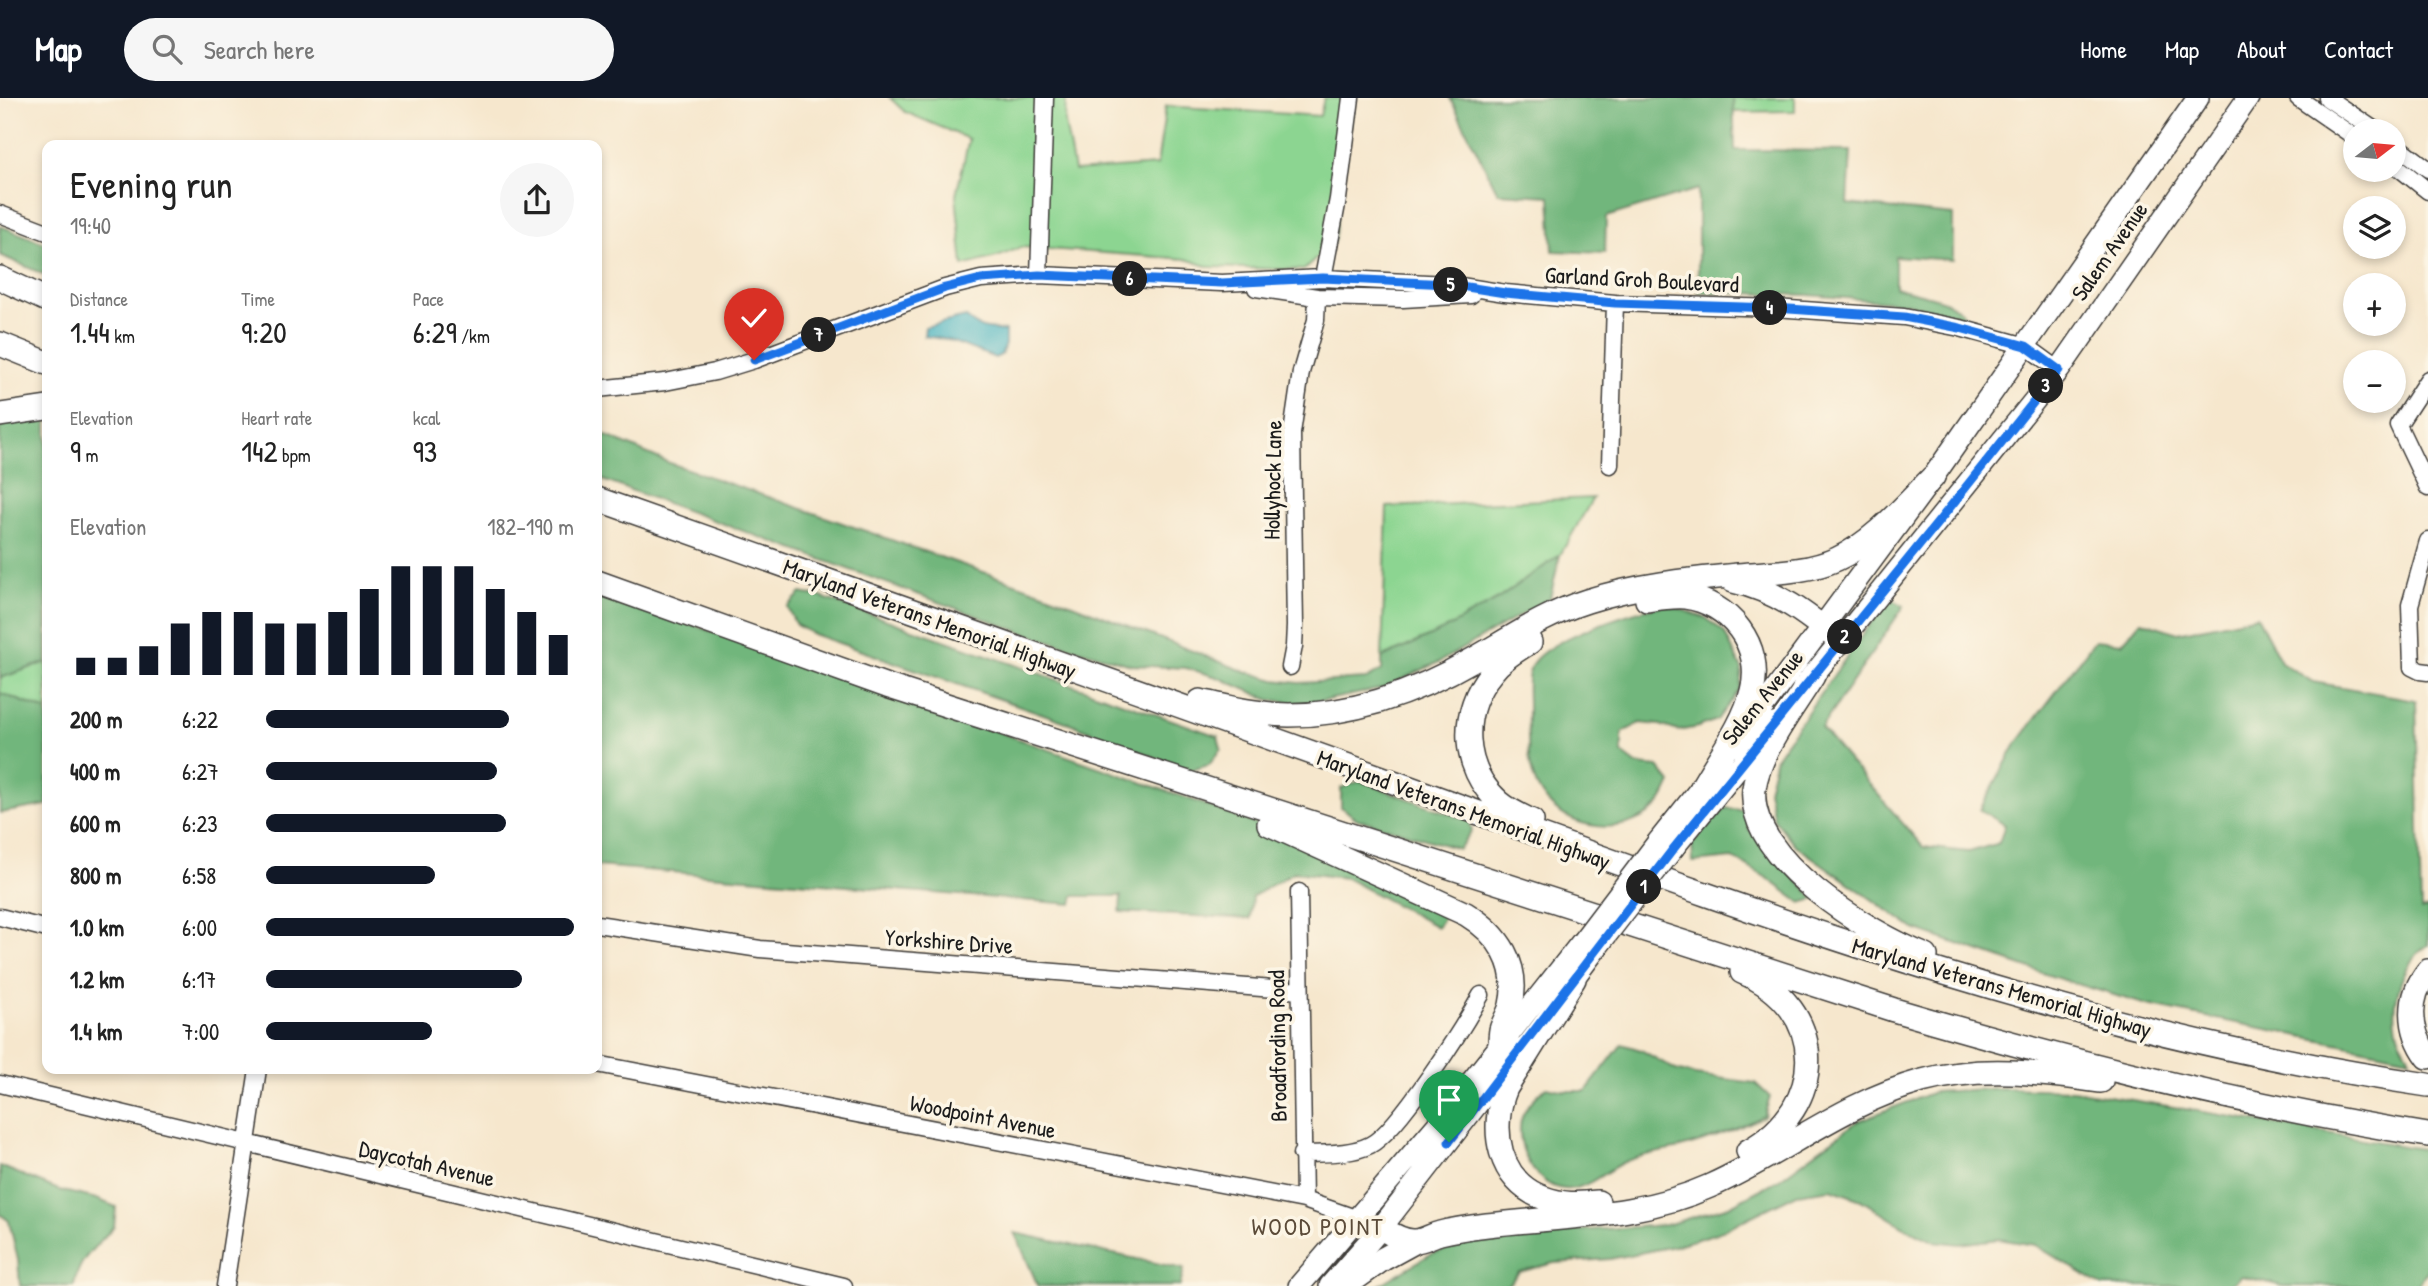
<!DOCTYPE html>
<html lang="en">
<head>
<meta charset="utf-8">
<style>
	body { margin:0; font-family:"Patrick Hand",sans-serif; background:#f6f6f6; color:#222; height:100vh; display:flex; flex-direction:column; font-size:26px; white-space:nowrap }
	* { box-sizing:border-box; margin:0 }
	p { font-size:23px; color:#767676 }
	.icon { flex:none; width:38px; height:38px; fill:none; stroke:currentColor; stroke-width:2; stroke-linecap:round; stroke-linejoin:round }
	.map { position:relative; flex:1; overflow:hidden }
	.panel { position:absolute; left:42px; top:42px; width:560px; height:934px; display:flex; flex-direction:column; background:#fff; border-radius:14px; box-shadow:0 4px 10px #0003 }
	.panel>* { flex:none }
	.needle { width:46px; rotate:74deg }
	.tools { position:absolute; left:2343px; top:21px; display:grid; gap:14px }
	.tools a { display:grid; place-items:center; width:63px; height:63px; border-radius:50%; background:#fff; box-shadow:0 4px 10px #0003; font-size:35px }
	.pin { position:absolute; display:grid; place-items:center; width:60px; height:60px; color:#fff; margin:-72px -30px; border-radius:50% 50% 50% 0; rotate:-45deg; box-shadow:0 0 7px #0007 }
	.pin .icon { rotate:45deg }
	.km { position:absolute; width:35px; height:35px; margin:-18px; border-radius:50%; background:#222; color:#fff; font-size:19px; line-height:35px; text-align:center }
	.round { display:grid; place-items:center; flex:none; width:74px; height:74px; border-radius:37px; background:#f6f6f6 }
	.overview { display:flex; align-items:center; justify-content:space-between; height:119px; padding:0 28px }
	h1 { font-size:38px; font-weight:600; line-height:52px }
	.stats { display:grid; grid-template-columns:repeat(3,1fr); gap:10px; height:119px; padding:7px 28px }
	.stats div { display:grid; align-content:center }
	.stats b { font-size:30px; font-weight:600 }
	.stats small { font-size:19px; font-weight:400 }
	.stats p { font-size:19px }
	.chart { height:196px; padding:14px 28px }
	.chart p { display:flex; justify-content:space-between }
	.chart svg { width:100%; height:126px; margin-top:7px; stroke:#111827; stroke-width:6 }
	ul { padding:0 28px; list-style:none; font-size:23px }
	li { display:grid; grid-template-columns:112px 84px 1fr; align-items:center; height:52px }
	li i { height:18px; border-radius:9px; background:#111827 }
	header { display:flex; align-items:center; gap:42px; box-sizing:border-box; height:98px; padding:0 35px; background:#111827; color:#fff }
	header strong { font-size:33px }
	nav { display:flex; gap:38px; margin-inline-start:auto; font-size:24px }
	.search { width:490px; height:63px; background:#f6f6f6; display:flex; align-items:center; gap:18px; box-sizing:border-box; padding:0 24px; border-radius:38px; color:#767676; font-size:26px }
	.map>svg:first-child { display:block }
	.green { fill:#8cd591; stroke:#547856; stroke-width:2 }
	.forest { fill:#71b67b; stroke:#46694c; stroke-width:2 }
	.water { fill:#43b1c0; stroke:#30666e; stroke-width:2 }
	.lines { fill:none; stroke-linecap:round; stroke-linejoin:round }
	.minor-casing { stroke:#3d3a37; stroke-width:19 }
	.major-casing { stroke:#3d3a37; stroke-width:24 }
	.highway-casing { stroke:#3d3a37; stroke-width:26 }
	.minor { stroke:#fff; stroke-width:16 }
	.major { stroke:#fff; stroke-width:21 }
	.highway { stroke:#fff; stroke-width:23 }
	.major-bridge-casing { stroke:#3d3a37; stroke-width:24; stroke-linecap:butt }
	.major-bridge { stroke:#fff; stroke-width:21 }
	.route-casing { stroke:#fff; stroke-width:14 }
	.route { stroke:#1a73e8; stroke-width:9 }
	.labels { text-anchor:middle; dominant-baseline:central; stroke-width:7; stroke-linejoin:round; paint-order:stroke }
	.street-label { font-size:23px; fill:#1c1c1c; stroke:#fcf5e5 }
	.neighbourhood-label { font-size:24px; letter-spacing:2px; fill:#5b4b39; stroke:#fcf5e5 }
</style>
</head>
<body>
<header>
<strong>Map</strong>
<div class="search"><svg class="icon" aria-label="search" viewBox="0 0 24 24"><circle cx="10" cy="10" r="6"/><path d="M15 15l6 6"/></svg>Search here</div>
<nav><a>Home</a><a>Map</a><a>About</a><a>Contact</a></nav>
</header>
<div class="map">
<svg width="2428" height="1188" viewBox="0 0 2428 1188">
	<rect width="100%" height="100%" fill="#fcf5e5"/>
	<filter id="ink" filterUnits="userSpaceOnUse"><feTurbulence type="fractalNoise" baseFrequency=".0143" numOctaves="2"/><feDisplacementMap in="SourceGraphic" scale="14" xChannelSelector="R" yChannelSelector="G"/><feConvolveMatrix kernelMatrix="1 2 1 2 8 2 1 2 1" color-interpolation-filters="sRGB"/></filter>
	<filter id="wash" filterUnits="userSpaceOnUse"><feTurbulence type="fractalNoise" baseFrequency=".00686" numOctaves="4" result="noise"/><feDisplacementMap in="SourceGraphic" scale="28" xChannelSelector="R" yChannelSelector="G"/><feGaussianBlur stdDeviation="1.57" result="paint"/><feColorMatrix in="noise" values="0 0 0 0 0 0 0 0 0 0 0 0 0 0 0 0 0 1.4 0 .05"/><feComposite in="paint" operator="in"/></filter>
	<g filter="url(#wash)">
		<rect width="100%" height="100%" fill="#f6e7cd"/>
		<path class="green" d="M 890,0 L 1066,0 L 1065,25 L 1074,73 L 1157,67 L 1166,8 L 1320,18 L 1324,0 L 1353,0 L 1334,144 L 1304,172 L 1210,169 L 1186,161 L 1021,149 L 1000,158 L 963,168 L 956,97 L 969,41 L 905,14 Z
			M 1733,0 L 1795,0 L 1795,13 L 1733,14 Z
			M 1593,400 L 1560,457 L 1498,501 L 1442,533 L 1382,560 L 1387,409 Z
			M 47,564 L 47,613 L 0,595 L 0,580 Z"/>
		<path class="forest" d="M 1450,0 L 1733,0 L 1735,52 L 1851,53 L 1848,106 L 1953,117 L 1953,162 L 1895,158 L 1895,189 C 1915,196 1956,200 1965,219 L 1907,205 L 1808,197 L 1698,194 L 1698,91 L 1606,119 L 1605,155 L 1553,153 L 1550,98 L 1498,95 Z
			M 0,128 L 47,146 L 47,178 L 0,157 Z
			M 47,320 L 47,564 L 0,580 L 0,326 Z
			M 597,334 L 667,364 L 1044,495 L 1241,572 L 1275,582 L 1299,585 L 1366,581 L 1382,572 L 1382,560 L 1441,533 L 1498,501 L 1560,457 L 1550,500 L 1439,564 L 1381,591 L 1327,602 L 1298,605 L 1270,602 L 1217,579 L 1186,570 L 1131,567 L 1027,536 L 597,380 Z
			M 597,493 L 1195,703 L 1295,741 L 1449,812 L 1437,829 L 1346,780 L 1294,774 L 1252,799 L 1250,821 L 1120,814 L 1121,798 L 1074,798 L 1072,806 L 597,768 Z
			M 801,495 L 821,499 L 1218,638 L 1221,651 L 1209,667 L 1189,673 L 1072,626 L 813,536 L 796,527 L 787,509 Z
			M 1889,499 L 1904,508 L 1821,630 L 1923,749 L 1969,754 L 1999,745 L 2005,727 L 1980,712 L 2015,648 L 2095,542 L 2122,545 L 2141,523 L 2178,535 L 2257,518 L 2281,564 L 2313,584 L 2416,602 L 2421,812 L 2428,810 L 2428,847 C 2401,865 2388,910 2400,941 C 2403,947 2407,954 2410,960 L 2147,907 L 2054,879 L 1914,831 L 1795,747 L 1774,721 L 1768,692 L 1776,659 Z
			M 1668,507 L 1706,520 L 1724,534 L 1742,571 L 1740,591 L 1717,622 L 1698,629 L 1678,633 L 1660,627 L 1640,625 L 1622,635 L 1622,655 L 1638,667 L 1658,669 L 1671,685 C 1668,691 1665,699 1661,704 C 1630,741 1566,735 1541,695 C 1525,671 1528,634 1528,607 C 1528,592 1525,572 1536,561 C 1556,539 1639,510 1668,507 Z
			M 0,595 L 47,613 L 47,707 L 0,715 Z
			M 1360,683 L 1469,723 L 1472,732 L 1459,751 L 1357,721 L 1341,709 L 1341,690 Z
			M 1726,710 L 1746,713 L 1748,730 L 1815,801 L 1801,805 L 1767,780 L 1733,760 L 1693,764 L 1692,743 Z
			M 1622,946 L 1641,952 L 1676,972 L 1695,977 L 1755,985 L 1770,999 L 1764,1018 C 1738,1031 1712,1041 1684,1049 C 1663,1054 1642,1056 1622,1065 C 1604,1074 1590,1089 1569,1091 C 1546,1093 1527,1069 1522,1048 C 1515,1019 1526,1007 1546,989 L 1566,993 L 1586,993 Z
			M 2002,990 L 2073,992 L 2428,1052 L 2428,1172 L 2416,1188 L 2282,1188 L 2241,1178 L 2229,1188 L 2103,1188 L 2035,1147 L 1998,1141 L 1960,1146 L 1933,1143 L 1906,1130 L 1861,1102 L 1831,1091 L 1797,1096 L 1717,1135 L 1674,1148 L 1610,1161 L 1554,1165 L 1519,1174 L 1507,1188 L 1378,1188 L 1431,1156 L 1492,1138 L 1666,1127 L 1729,1108 L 1778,1082 L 1858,1023 L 1934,994 Z
			M 0,1068 L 59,1092 L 97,1101 L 116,1109 L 114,1128 C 96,1150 79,1158 74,1188 L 20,1188 L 18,1162 L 9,1123 L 0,1116 Z
			M 1015,1135 L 1184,1171 L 1180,1188 L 1038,1188 Z"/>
		<path class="water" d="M 965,219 C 982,233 984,230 1005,233 L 1005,246 L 1001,257 L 995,260 L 948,242 L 924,238 L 925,229 Z"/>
	</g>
	<g filter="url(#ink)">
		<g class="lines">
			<defs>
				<path id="minor" d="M 2298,0 L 2356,40
					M 2327,0 L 2376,33
					M 2394,45 L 2428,71
					M 2394,66 L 2428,93
					M 0,116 L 47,134
					M 1039,177 L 1045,0
					M 1323,180 L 1338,101 L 1351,0
					M 1256,190 L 1317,199 L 1403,201 L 1471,197
					M 2428,281 L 2398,327 L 2428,390
					M 597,291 L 665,284 L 715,274 L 754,262 L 945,190 L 981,181 L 1039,177 L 1222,185 L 1323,180 L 1448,186 L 1505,195 L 1615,205 L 1775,210 L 1904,219 L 1960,230 L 2026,248 L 2059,272
					M 1610,367 L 1615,205
					M 2428,443 L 2410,507 L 2412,569 L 2420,573 L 2428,574
					M 1290,569 L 1294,548 L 1295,528 L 1292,335 L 1301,274 L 1316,222 L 1317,199
					M 1299,794 L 1304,1102
					M 0,819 L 47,831
					M 597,826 L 760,851 L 1300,893
					M 597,966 L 1304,1102 L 1358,1121
					M 0,986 L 844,1188
					M 1301,1056 C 1323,1055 1350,1057 1370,1047 C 1398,1033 1464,928 1481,897
					M 225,1188 L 258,971"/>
				<path id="major" d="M 1803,590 L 2059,272 L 2248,0
					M 1735,647 L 1933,379 L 2198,0
					M 1658,744 L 1713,675
					M 1674,749 L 1774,626
					M 1564,893 L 1597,849
					M 1299,1188 L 1439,1025 L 1582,844
					M 1330,1188 L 1381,1130 L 1519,952"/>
				<path id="highway" d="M 0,180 L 47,202
					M 0,246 L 47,265
					M 0,317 L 47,310
					M 597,401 C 864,496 1132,590 1399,686 C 1736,808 2072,936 2428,987
					M 1733,483 C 1776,492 1808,517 1841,544
					M 597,484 L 887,588 L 1894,912 C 2070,964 2247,1008 2428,1037
					M 1647,502 C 1660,500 1672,498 1685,499 C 1729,504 1764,548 1752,593 C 1744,626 1719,659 1702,689
					M 1530,544 C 1516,553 1502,561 1492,574 C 1459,613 1461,670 1499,704 C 1508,712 1521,718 1532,723
					M 1813,578 C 1794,609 1758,655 1754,691 C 1747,762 1869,835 1926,858
					M 1200,603 C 1229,609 1259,617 1289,617 C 1356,617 1417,594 1474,561 C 1511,540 1546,516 1587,503 C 1637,487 1686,482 1738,477 C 1771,474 1806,475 1837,461 C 1874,444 1904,408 1933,379
					M 1269,726 L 1466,816 C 1499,836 1520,867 1511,907 C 1509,916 1503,924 1501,932 C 1500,937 1500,944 1500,949
					M 2428,873 C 2407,899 2408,932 2428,959
					M 1742,874 C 1829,910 1828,1009 1748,1053
					M 1574,881 L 1506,990 C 1489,1030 1498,1084 1544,1100 C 1562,1107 1579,1106 1598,1104
					M 1381,1130 C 1391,1136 1403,1144 1415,1143 C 1423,1143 1432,1137 1440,1135 C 1456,1131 1471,1129 1487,1127 C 1563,1118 1639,1120 1710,1088 C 1784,1055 1842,1005 1922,983 C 1981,967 2041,975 2101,983
					M 1345,1188 L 1383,1161 L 1416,1143"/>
			</defs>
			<use href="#minor" class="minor-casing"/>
			<use href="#major" class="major-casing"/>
			<use href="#highway" class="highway-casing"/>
			<use href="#minor" class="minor"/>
			<use href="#major" class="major"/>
			<use href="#highway" class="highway"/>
			<defs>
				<path id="major-bridge" d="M 1582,844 L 1658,744
					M 1597,849 L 1674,749"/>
			</defs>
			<use href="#major-bridge" class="major-bridge-casing"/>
			<use href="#major-bridge" class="major-bridge"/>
		</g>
	</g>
	<g class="lines" filter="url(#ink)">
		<defs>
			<path id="route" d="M 754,262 L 945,190 L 981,181 L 1039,177 L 1222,185 L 1323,180 L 1448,186 L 1505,195 L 1615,205 L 1775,210 L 1904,219 L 1960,230 L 2026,248 L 2059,272 L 1939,423 L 1674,750 L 1449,1044"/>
		</defs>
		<use href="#route" class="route-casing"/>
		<use href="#route" class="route"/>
	</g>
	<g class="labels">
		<g class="street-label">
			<text transform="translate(2109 153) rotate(-55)">Salem Avenue</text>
			<text transform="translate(1642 181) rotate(3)">Garland Groh Boulevard</text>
			<text transform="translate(1272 382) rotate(-89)">Hollyhock Lane</text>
			<text transform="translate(930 520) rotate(20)">Maryland Veterans Memorial Highway</text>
			<text transform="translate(1762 599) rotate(-51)">Salem Avenue</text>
			<text transform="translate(1464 711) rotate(20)">Maryland Veterans Memorial Highway</text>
			<text transform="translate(949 843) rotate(4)">Yorkshire Drive</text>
			<text transform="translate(2002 889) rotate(16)">Maryland Veterans Memorial Highway</text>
			<text transform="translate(1277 948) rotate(-91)">Broadfording Road</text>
			<text transform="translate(983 1018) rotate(11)">Woodpoint Avenue</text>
			<text transform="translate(427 1065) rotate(13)">Daycotah Avenue</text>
		</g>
		<g class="neighbourhood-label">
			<text x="1318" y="1128">WOOD POINT</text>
		</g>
	</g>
</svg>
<div class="tools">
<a><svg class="needle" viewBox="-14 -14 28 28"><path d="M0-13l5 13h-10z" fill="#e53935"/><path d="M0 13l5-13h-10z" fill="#767676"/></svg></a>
<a><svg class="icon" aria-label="layers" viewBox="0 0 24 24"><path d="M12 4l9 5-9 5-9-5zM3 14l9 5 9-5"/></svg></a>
<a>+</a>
<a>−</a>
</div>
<div class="pin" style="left:1449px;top:1044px;background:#1e9e55"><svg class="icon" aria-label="arrive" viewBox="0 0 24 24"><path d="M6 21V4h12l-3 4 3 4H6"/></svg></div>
<div class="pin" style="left:754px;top:262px;background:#d93025"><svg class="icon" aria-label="check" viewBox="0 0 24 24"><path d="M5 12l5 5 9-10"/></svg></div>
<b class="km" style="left:1644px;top:789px">1</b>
<b class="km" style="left:1845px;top:539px">2</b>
<b class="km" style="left:2046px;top:288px">3</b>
<b class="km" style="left:1770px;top:210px">4</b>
<b class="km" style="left:1451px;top:187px">5</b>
<b class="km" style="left:1130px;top:181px">6</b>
<b class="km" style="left:819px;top:237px">7</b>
<section class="panel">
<div class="overview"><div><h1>Evening run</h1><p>19:40</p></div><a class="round"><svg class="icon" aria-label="share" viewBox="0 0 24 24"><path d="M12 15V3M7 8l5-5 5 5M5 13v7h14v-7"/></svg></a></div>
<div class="stats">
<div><p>Distance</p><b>1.44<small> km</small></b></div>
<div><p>Time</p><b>9:20</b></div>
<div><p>Pace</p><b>6:29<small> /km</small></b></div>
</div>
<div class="stats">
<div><p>Elevation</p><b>9<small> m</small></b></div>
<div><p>Heart rate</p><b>142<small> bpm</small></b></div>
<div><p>kcal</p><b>93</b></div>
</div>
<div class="chart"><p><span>Elevation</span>182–190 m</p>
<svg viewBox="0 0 160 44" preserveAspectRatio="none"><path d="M5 44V38M15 44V38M25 44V34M35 44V26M45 44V22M55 44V22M65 44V26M75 44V26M85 44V22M95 44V14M105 44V6M115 44V6M125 44V6M135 44V14M145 44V22M155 44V30"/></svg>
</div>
<ul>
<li><b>200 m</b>6:22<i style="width:79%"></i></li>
<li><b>400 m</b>6:27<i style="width:75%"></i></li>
<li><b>600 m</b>6:23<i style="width:78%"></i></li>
<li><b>800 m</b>6:58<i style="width:55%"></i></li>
<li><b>1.0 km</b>6:00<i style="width:100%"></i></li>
<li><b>1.2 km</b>6:17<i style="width:83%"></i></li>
<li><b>1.4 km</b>7:00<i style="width:54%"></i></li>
</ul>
</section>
</div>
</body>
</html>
